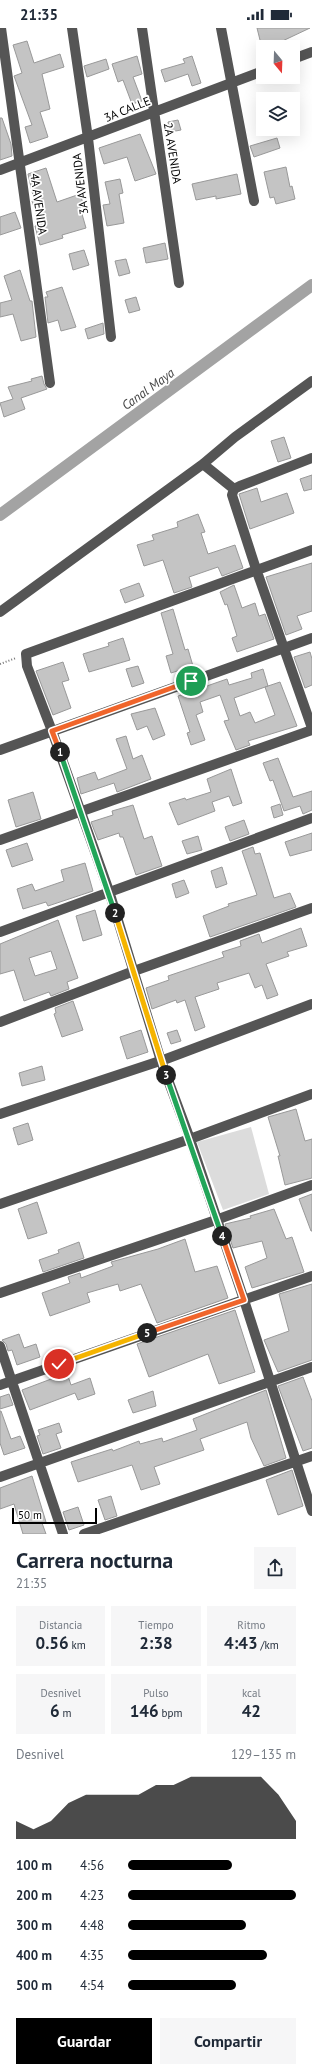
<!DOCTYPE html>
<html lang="es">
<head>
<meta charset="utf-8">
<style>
	body { margin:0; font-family:"PT Sans",sans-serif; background:#f6f6f7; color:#1f2937; height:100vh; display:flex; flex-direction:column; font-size:15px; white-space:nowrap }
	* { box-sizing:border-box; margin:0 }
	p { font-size:13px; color:#747a83 }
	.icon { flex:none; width:22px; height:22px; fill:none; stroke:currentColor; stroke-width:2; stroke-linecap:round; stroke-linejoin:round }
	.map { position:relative; height:1506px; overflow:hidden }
	.details { display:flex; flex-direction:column; background:#fff; flex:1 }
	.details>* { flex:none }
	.needle { width:26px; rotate:161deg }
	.buttons { position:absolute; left:256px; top:12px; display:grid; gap:8px }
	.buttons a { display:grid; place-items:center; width:44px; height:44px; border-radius:0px; background:#fff; box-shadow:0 4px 16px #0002; font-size:20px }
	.scale { position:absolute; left:12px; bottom:10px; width:85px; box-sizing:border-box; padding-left:4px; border:2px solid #000; border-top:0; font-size:11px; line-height:14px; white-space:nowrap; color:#000; -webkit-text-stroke:3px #fff; paint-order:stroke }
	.pin { position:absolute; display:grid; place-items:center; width:34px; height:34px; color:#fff; margin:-17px; border:2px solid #fff; border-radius:50%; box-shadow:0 1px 4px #0007 }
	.km { position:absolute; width:20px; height:20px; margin:-10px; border-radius:50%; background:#222; color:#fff; font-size:11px; line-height:20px; text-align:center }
	.round { display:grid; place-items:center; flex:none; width:42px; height:42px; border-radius:0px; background:#f6f6f7 }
	.overview { display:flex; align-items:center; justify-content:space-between; height:68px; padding:0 16px }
	h1 { font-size:22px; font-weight:700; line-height:30px }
	.stats { display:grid; grid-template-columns:repeat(3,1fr); gap:6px; height:68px; padding:4px 16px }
	.stats div { display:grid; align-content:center; border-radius:0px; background:#f6f6f7; text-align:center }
	.stats b { font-size:17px; font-weight:700 }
	.stats small { font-size:11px; font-weight:400 }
	.stats p { font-size:11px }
	.chart { height:112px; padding:8px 16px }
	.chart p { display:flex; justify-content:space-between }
	.chart svg { width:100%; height:72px; margin-top:4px; fill:#000; opacity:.7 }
	.cta { display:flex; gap:8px; margin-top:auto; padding:8px 16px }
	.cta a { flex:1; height:46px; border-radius:0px; background:#000; color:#fff; font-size:16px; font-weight:700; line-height:46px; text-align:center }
	.cta a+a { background:#f6f6f7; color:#1f2937 }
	ul { padding:0 16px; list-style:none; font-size:13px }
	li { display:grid; grid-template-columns:64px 48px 1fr; align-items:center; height:30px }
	li i { height:10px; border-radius:5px; background:#000 }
	.status { display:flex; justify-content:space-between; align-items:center; height:28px; padding:0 20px; background:#fff; direction:ltr }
	.status svg { height:11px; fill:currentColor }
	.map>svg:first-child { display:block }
	.green { fill:#dcdcdc }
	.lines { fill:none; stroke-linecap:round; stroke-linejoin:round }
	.canal { stroke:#a3a3a3; stroke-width:12 }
	.building { fill:#c4c4c4; stroke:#999; fill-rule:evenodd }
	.path { stroke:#777; stroke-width:2; stroke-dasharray:1 2; stroke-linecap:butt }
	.minor { stroke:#555; stroke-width:10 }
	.split-1-casing { stroke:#fff; stroke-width:8 }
	.split-2-casing { stroke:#fff; stroke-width:8 }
	.split-3-casing { stroke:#fff; stroke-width:8 }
	.split-4-casing { stroke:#fff; stroke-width:8 }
	.split-5-casing { stroke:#fff; stroke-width:8 }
	.split-6-casing { stroke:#fff; stroke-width:8 }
	.split-1 { stroke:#f0652b; stroke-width:5 }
	.split-2 { stroke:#22a559; stroke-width:5 }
	.split-3 { stroke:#f5b400; stroke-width:5 }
	.split-4 { stroke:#22a559; stroke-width:5 }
	.split-5 { stroke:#f0652b; stroke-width:5 }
	.split-6 { stroke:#f5b400; stroke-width:5 }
	.labels { text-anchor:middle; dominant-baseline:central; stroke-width:3.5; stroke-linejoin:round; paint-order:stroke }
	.street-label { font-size:12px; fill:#000; stroke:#fff }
	.water-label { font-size:13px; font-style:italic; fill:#444; stroke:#fff }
</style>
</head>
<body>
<div class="status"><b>21:35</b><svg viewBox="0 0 49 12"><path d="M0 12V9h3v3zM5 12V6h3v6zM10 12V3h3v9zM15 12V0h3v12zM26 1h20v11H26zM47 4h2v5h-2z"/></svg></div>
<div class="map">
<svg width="312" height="1506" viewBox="0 0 312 1506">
	<rect width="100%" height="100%" fill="#fff"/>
	<path class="green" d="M 251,1099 L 269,1166 L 223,1182 L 197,1114 Z"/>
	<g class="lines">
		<path class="canal" d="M 0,487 L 312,257"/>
	</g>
	<path class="building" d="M 257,0 L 310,0 L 274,17 L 262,20 Z
		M 27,13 L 34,35 L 60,26 L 64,39 L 42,46 L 50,81 L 40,84 L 48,109 L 30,115 L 25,99 L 32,97 L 14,48 L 22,45 L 13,17 Z
		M 137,28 L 142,46 L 133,49 L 142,73 L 132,76 L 123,52 L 118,54 L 112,36 Z
		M 192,28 L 201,55 L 192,58 L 188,46 L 165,54 L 161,42 L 185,35 L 183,31 Z
		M 106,31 L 109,41 L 87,49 L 84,38 Z
		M 0,90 L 2,90 L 11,116 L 12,128 L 0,132 Z
		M 178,92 L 181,102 L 170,104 L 168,94 Z
		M 140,106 L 156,146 L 135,153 L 127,129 L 104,136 L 99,120 Z
		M 277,110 L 280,120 L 254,129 L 250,118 Z
		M 286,139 L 290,159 L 292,158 L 295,171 L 276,176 L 274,169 L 270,170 L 264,144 Z
		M 46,140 L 57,174 L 80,166 L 84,178 L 80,179 L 86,200 L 62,207 L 63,210 L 40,217 L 35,198 L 40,196 L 32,173 L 34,172 L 28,146 Z
		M 237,146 L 241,166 L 216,171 L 216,168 L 196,172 L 192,156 Z
		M 120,151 L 123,165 L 119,166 L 124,195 L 107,198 L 103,177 L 110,176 L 105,154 Z
		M 15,184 L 21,200 L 0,207 L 0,189 Z
		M 165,215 L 168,231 L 146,235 L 143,220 Z
		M 84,222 L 89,237 L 73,242 L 69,226 Z
		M 126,231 L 130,245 L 119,248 L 115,233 Z
		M 20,242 L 30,273 L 32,273 L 36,309 L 21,313 L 13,286 L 0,289 L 0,275 L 12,272 L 4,248 Z
		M 62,259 L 76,299 L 61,303 L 58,292 L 48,295 L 45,269 L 48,269 L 46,264 Z
		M 136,269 L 140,282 L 129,285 L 125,272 Z
		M 103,295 L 104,306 L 88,311 L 85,301 Z
		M 42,348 L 44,356 L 47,361 L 21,370 L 25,381 L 4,389 L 0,375 L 13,371 L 8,359 L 32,353 L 31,351 Z
		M 284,409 L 291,430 L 278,434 L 271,413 Z
		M 312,447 L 312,461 L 304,463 L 300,451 Z
		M 257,460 L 261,474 L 287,465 L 294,485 L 250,501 L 239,466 Z
		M 198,486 L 205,504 L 201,505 L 208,526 L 235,517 L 243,540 L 222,548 L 218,539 L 189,549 L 192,559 L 174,565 L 163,532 L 144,538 L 137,517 L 154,512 L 152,507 L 178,499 L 177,494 Z
		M 312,535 L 312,583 L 297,588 L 302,601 L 286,607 L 266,549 Z
		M 139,555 L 144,568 L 125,575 L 120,562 Z
		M 234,557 L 242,580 L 255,575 L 259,588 L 265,586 L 274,611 L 237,624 L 232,610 L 237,608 L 227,576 L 225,577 L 220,564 Z
		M 173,581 L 185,622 L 188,621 L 193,638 L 171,645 L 166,628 L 173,626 L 161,585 Z
		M 123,610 L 130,632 L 89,644 L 83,626 L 109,618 L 108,615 Z
		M 310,624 L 312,631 L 312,657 L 305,660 L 294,629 Z
		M 63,634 L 69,652 L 62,654 L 71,680 L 53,687 L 36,643 Z
		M 138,638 L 144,655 L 132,659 L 126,641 Z
		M 263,641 L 268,658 L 234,670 L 240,688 L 250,684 L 255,695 L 275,687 L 265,659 L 280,654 L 297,698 L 248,713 L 250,717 L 236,722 L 224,693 L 229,692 L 220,667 L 200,674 L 203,684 L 196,687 L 205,712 L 191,717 L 187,705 L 190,704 L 178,668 L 227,651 L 229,657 L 252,650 L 251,645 Z
		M 155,680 L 165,707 L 153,712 L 147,698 L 137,702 L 131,686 Z
		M 126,708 L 133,731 L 142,727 L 151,751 L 117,764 L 114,755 L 81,766 L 77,750 L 95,744 L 98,752 L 127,741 L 116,711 Z
		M 278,730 L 293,769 L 312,763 L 312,782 L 303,786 L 300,778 L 284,783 L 273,752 L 270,753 L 263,735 Z
		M 231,741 L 242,775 L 233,778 L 229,768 L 212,774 L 215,783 L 178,797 L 169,775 L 185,770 L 186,772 L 211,764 L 207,751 Z
		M 33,764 L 41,791 L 16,799 L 8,772 Z
		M 280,776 L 283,787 L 274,790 L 271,779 Z
		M 133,777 L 144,811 L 152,808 L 162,838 L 136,847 L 123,809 L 120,809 L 119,805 L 98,812 L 91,794 L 113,787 L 112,783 Z
		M 244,792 L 249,806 L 230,813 L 225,799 Z
		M 312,805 L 312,822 L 290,828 L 285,814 Z
		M 198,808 L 202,822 L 187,826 L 182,813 Z
		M 27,815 L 33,832 L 12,839 L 6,822 Z
		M 253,819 L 255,826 L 260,825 L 274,870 L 290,865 L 296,879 L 210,909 L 203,888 L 229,878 L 228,876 L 257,867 L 242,823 Z
		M 85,835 L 93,863 L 48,878 L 46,874 L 23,881 L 17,861 L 32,856 L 35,863 L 64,853 L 61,842 Z
		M 222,839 L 227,856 L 216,860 L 211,843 Z
		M 184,852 L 189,865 L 176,870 L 172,856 Z
		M 95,882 L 102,907 L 83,913 L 76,888 Z
		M 58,892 L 78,950 L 67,954 L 69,961 L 51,968 L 49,964 L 24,973 L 14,942 L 0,946 L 0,916 ZM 51,923 L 57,941 L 35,948 L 29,930 Z
		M 301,900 L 307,918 L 287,924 L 289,928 L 266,936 L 278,967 L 267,971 L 262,957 L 255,960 L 249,945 L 217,955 L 219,961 L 195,969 L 205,999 L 195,1003 L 185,972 L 177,975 L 176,972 L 152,981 L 146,960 L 169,952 L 168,948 L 224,929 L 222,924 L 241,918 L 240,913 L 259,906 L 262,915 Z
		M 73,973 L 83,1002 L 62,1009 L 54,986 L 56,985 L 55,980 Z
		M 141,1002 L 148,1024 L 127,1031 L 120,1009 Z
		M 177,1002 L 181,1013 L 171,1016 L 167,1005 Z
		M 42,1038 L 45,1052 L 22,1058 L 19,1045 Z
		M 296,1081 L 305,1113 L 312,1111 L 312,1150 L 285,1157 L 278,1128 L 280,1128 L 268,1089 Z
		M 28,1095 L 33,1112 L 18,1117 L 13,1100 Z
		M 312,1166 L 312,1203 L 311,1203 L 299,1171 Z
		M 37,1174 L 47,1205 L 28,1211 L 18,1181 Z
		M 274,1181 L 286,1211 L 292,1209 L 304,1244 L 252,1260 L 245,1239 L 267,1230 L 262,1213 L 233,1220 L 225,1196 L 251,1190 L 250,1188 Z
		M 185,1211 L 195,1244 L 217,1238 L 228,1270 L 157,1295 L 141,1256 L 120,1263 L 118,1256 L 87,1265 L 90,1274 L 50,1288 L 42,1265 L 70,1255 L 68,1249 L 80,1245 L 81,1250 L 113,1238 L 111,1234 L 158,1221 Z
		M 79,1214 L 84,1230 L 43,1244 L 39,1232 L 59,1225 L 58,1222 Z
		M 312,1256 L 312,1332 L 278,1344 L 264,1312 L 289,1303 L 279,1266 Z
		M 235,1282 L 255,1344 L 219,1356 L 208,1326 L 149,1349 L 137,1316 Z
		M 19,1306 L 24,1320 L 36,1316 L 40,1329 L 17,1337 L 12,1322 L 8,1323 L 6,1316 L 2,1312 Z
		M 67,1345 L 71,1357 L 90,1350 L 95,1366 L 78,1372 L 75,1365 L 30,1382 L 22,1362 Z
		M 303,1349 L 312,1373 L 312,1420 L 303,1423 L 278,1358 Z
		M 266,1362 L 286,1430 L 264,1438 L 251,1410 L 247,1394 L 200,1411 L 204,1422 L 154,1439 L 160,1456 L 141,1462 L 132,1437 L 78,1454 L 71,1434 L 112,1421 L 113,1423 L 139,1413 L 140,1416 L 162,1410 L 163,1414 L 197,1402 L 193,1391 Z
		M 153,1363 L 156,1378 L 133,1385 L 128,1372 Z
		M 9,1366 L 13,1377 L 0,1381 L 0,1369 Z
		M 0,1383 L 1,1383 L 11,1411 L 20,1408 L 25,1420 L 4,1427 L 0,1415 Z
		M 59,1395 L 62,1404 L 56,1406 L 61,1420 L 43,1426 L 37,1408 L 40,1407 L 38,1402 Z
		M 292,1442 L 303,1478 L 278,1487 L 266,1452 Z
		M 32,1448 L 46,1494 L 42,1495 L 46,1506 L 23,1506 L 14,1476 L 0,1481 L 0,1460 Z
		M 111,1468 L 117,1488 L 105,1492 L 98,1472 Z
		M 78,1479 L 84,1497 L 69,1502 L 63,1484 Z"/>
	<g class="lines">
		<path class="path" d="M 0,636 L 16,630"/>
		<path class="minor" d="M 1,0 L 50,355
			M 72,0 L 88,110 L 111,309
			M 142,0 L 179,255
			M 221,0 L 254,173
			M 293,31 L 312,24
			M 0,142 L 263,43
			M 312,430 L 240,458 L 234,461 L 232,467 L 256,541 L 312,700
			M 203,436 L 234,461
			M 312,522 L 26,626 L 27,638 L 52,703 L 109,863 L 161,1033 L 190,1111 L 244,1272 L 312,1483
			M 0,584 L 203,436 L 235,409 L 312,353
			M 0,722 L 312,610
			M 0,812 L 312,702
			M 0,904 L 312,790
			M 0,994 L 134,943 L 312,880
			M 0,1086 L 166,1031 L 312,976
			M 0,1176 L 190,1111 L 312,1066
			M 0,1265 L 216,1192 L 312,1157
			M 0,1318 L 63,1506
			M 0,1357 L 312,1248
			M 0,1449 L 312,1339
			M 84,1506 L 312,1428"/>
	</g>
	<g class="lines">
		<defs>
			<path id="split-1" d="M 60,724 L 52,703 L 191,653"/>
			<path id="split-2" d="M 60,724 L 115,885"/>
			<path id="split-3" d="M 115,885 L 166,1047"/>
			<path id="split-4" d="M 166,1047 L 222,1208"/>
			<path id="split-5" d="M 147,1305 L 244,1272 L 222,1208"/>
			<path id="split-6" d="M 59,1336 L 147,1305"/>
		</defs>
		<use href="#split-1" class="split-1-casing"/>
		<use href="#split-2" class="split-2-casing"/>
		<use href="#split-3" class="split-3-casing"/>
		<use href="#split-4" class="split-4-casing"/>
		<use href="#split-5" class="split-5-casing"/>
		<use href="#split-6" class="split-6-casing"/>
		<use href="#split-1" class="split-1"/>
		<use href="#split-2" class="split-2"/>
		<use href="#split-3" class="split-3"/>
		<use href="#split-4" class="split-4"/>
		<use href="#split-5" class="split-5"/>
		<use href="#split-6" class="split-6"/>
	</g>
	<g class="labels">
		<g class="street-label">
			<text transform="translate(127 81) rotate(-22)">3A CALLE</text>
			<text transform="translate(173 125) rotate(81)">2A AVENIDA</text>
			<text transform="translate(80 156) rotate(-97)">3A AVENIDA</text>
			<text transform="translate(39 176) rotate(82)">4A AVENIDA</text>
		</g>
		<g class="water-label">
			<text transform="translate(148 361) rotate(-36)">Canal Maya</text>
		</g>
	</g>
</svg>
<div class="buttons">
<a><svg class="needle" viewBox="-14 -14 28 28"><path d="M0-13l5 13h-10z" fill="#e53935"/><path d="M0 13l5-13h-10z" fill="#747a83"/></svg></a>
<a><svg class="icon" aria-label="layers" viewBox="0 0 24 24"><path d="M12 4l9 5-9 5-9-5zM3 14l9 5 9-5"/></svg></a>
</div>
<div class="scale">50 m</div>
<div class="pin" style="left:191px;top:653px;background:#1e9e55"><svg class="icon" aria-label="arrive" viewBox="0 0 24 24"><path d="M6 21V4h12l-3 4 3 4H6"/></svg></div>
<div class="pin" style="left:59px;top:1336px;background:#d93025"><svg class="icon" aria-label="check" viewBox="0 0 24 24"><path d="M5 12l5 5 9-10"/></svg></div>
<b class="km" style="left:60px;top:724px">1</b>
<b class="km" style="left:115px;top:885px">2</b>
<b class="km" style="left:166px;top:1047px">3</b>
<b class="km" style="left:222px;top:1208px">4</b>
<b class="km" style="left:147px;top:1305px">5</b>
</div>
<section class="details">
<div class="overview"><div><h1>Carrera nocturna</h1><p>21:35</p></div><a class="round"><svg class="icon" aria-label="share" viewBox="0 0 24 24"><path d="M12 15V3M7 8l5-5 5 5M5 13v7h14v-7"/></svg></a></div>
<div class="stats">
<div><p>Distancia</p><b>0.56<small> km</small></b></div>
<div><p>Tiempo</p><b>2:38</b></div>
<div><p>Ritmo</p><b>4:43<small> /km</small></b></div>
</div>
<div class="stats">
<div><p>Desnivel</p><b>6<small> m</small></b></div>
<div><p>Pulso</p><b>146<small> bpm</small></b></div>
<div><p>kcal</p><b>42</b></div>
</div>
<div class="chart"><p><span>Desnivel</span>129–135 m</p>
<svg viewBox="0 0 160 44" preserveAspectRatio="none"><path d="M0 44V33L10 38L20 33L30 22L40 17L50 17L60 17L70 17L80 11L90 11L100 6L110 6L120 6L130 6L140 6L150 17L160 33V44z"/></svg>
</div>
<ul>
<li><b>100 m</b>4:56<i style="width:62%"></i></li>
<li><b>200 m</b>4:23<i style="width:100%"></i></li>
<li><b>300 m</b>4:48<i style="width:70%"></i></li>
<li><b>400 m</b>4:35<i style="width:83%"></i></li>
<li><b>500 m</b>4:54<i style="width:64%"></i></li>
</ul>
<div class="cta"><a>Guardar</a><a>Compartir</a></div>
</section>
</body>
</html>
